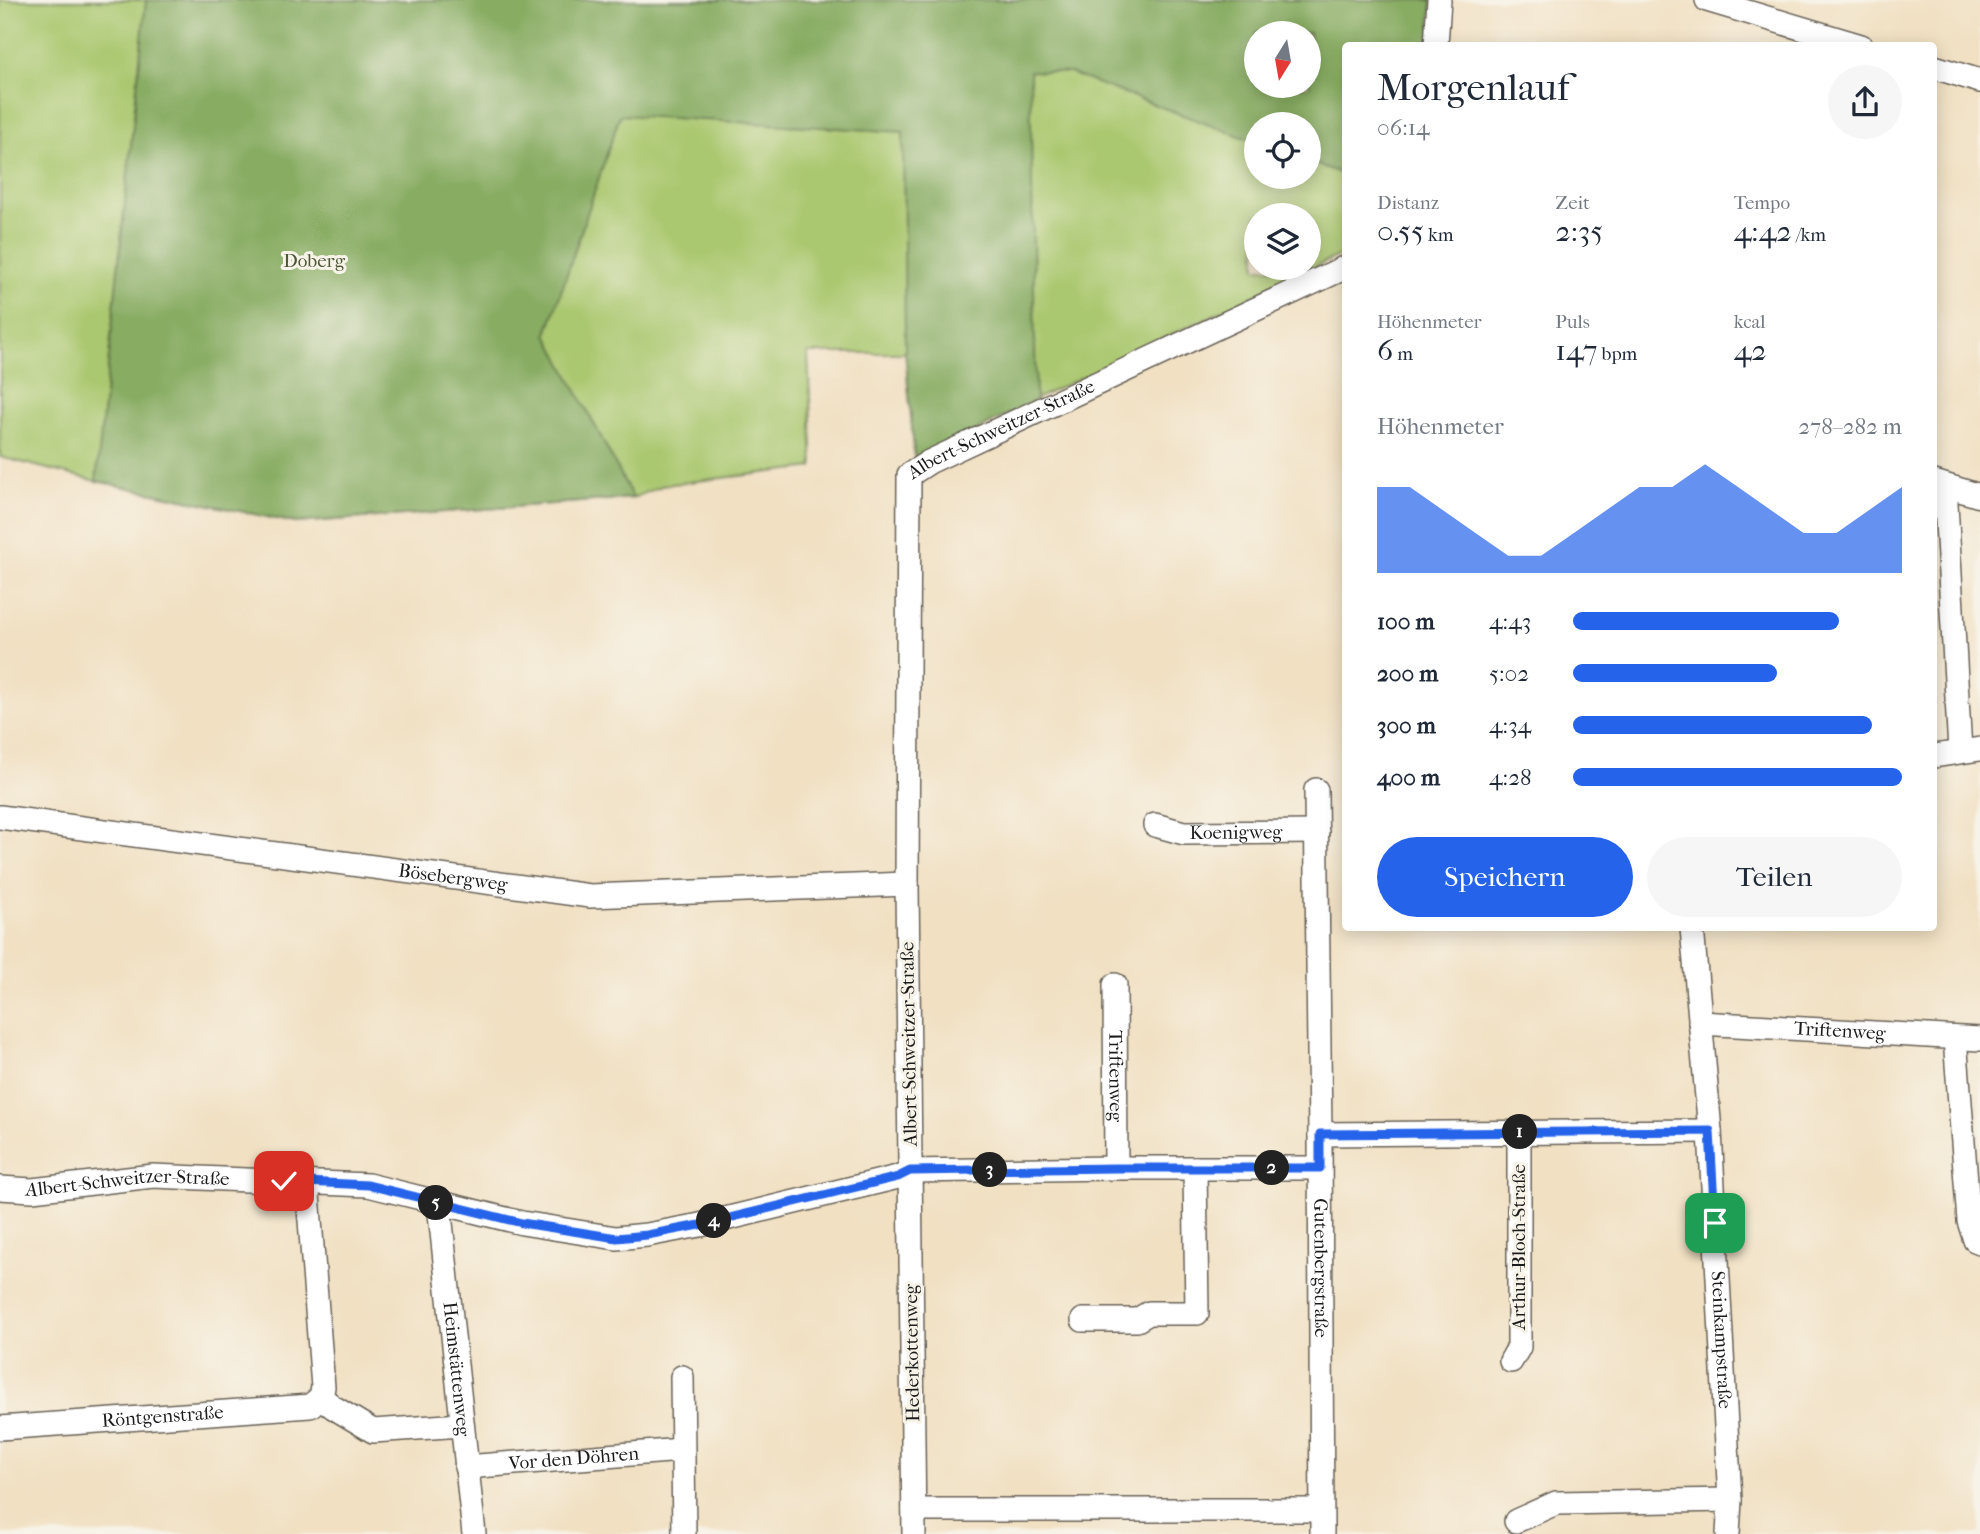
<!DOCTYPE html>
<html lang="de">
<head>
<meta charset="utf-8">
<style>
	body { margin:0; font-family:"IM FELL French Canon",serif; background:#f6f6f7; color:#1f2937; height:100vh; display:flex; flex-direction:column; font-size:26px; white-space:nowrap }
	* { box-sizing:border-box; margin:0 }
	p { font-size:23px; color:#747a83 }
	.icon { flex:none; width:38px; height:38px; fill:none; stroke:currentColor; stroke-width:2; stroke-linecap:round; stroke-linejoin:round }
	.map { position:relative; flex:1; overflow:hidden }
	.drawer { position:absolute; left:1342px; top:42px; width:595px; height:889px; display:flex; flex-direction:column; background:#fff; border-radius:7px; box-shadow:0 4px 18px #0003 }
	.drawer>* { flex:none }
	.needle { width:46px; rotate:191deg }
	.controls { position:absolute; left:1244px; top:21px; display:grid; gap:14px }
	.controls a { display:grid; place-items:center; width:77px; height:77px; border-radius:50%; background:#fff; box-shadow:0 4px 18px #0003; font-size:35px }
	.pin { position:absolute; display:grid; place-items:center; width:60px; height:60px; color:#fff; margin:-30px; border-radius:14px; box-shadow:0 4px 10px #0006 }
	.km { position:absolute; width:35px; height:35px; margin:-18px; border-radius:50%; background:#222; color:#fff; font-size:19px; line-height:35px; text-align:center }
	.round { display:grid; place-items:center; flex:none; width:74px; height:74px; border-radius:37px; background:#f6f6f7 }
	.head { display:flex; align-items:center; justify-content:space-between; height:119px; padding:0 35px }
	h1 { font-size:38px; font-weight:600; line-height:52px }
	.figures { display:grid; grid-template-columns:repeat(3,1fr); gap:10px; height:119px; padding:7px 35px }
	.figures div { display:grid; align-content:center }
	.figures b { font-size:30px; font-weight:600 }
	.figures small { font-size:19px; font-weight:400 }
	.figures p { font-size:19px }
	.chart { height:196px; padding:14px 35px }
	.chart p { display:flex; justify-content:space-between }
	.chart svg { width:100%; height:126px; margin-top:7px; fill:#2563eb; opacity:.7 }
	.cta { display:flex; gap:14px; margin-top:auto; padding:14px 35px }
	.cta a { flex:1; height:80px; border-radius:42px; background:#2563eb; color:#fff; font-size:28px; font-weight:600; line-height:80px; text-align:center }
	.cta a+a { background:#f6f6f7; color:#1f2937 }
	ul { padding:0 35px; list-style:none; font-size:23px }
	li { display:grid; grid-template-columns:112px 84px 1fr; align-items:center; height:52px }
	li i { height:18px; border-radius:9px; background:#2563eb }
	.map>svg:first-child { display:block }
	.green { fill:#aac86f; stroke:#637246; stroke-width:2; fill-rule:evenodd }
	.forest { fill:#87ac62; stroke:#52643f; stroke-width:2; fill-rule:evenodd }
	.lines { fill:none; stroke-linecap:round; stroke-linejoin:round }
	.street-casing { stroke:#676156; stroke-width:26 }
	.street { stroke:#fff; stroke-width:23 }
	.route-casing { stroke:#fff; stroke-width:14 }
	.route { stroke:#2563eb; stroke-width:9 }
	.labels { text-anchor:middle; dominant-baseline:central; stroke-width:6; stroke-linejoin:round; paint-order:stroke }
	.park-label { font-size:19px; fill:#4e5839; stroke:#f7f3e8 }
	.street-label { font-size:19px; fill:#1c1c1c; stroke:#f7f3e8 }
</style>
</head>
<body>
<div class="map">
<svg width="1980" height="1534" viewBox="0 0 1980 1534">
	<rect width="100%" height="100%" fill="#f7f3e8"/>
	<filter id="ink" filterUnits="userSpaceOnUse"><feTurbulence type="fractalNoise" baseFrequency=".0143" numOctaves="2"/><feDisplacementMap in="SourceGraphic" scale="14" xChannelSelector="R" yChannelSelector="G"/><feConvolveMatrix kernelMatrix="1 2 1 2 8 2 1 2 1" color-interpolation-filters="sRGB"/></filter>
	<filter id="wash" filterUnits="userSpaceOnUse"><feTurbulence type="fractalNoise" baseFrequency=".00686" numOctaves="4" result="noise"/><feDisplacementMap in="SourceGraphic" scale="28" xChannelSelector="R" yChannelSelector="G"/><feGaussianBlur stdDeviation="1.57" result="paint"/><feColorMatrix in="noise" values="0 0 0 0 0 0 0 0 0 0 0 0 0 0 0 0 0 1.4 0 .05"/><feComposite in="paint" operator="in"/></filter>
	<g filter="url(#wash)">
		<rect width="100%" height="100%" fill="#f1e0c2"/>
		<path class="green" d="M 0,0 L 1432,0 L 1346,46 L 1346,252 L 924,452 L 919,353 L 808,353 L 813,467 L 664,485 L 633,498 L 296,523 L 96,481 L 0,457 ZM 1256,33 L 1309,33 L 1309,86 L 1256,86 ZM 1256,124 L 1309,124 L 1309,177 L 1256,177 ZM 1256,215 L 1309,215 L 1309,268 L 1256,268 Z"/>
		<path class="forest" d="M 146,0 L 1432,0 L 1430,45 L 1346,46 L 1346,175 L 1309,162 L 1309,124 L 1256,124 L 1256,142 L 1069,73 L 1030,71 L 1036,400 L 915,463 L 905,351 L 903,132 L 620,115 L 547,334 L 633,498 L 296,523 L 96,481 ZM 1256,33 L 1309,33 L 1309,86 L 1256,86 Z"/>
	</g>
	<g filter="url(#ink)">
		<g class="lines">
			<defs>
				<g id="street">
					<path d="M 1707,0 L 1861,46"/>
					<path d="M 1436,46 L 1439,0"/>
					<path d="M 1934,67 L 1980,81"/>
					<path d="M 1934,482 L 1980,496"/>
					<path d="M 1945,486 L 1960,751"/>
					<path d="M 1934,756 L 1980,749"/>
					<path id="s1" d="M 1316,790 L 1320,1134 L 1322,1534"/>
					<path id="s2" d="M 0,817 L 590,896 L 907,884"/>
					<path id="s3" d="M 1155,825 L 1184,833 L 1317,832"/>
					<path id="s4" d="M 1692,928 L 1710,1131 L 1730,1500 L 1728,1534"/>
					<path id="s5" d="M 1115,985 L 1116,1168"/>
					<path id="s6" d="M 1700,1023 L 1980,1039"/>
					<path d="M 1955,1038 L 1969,1221 L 1975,1240 L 1980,1242"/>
					<path d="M 1320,1134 L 1710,1131"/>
					<path id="s7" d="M 0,1188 L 32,1190 L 153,1176 L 368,1185 L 522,1223 L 616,1238 L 647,1235 L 700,1225 L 898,1177 L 910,1171 L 1116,1168 L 1320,1168"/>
					<path id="s8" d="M 439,1204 L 474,1534"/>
					<path d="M 1083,1320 L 1137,1320 L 1149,1313 L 1197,1313 L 1195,1168"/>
					<path d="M 1511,1361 L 1519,1347 L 1519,1132"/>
					<path d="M 682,1377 L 684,1534"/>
					<path d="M 321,1397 L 333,1407 L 373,1431 L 462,1425"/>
					<path id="s9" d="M 0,1428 L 310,1406 L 321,1397 L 323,1387 L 307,1182"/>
					<path id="s10" d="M 466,1467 L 682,1450"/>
					<path d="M 914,1510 L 1321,1510"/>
					<path d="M 1516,1521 L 1556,1503 L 1730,1500"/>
					<path id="s11" d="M 914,1534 L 907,884 L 909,475 L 929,462 L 1346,267"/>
				</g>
			</defs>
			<use href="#street" class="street-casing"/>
			<use href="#street" class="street"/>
		</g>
	</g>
	<g class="lines" filter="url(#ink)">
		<defs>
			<path id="route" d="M 284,1181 L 368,1185 L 522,1223 L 617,1238 L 647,1235 L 700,1225 L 898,1177 L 910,1171 L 1116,1168 L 1320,1168 L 1320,1134 L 1710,1131 L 1715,1223"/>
		</defs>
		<use href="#route" class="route-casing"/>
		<use href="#route" class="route"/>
	</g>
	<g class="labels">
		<g class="park-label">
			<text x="314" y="261">Doberg</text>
		</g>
		<g class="street-label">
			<text stroke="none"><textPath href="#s11" startOffset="1162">Albert-Schweitzer-Straße</textPath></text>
			<text stroke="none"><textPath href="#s3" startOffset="82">Koenigweg</textPath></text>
			<text stroke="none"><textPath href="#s2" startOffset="457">Bösebergweg</textPath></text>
			<text stroke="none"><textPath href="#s6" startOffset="140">Triftenweg</textPath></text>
			<text transform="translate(909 1044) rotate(-91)">Albert-Schweitzer-Straße</text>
			<text stroke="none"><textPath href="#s5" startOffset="91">Triftenweg</textPath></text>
			<text stroke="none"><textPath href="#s7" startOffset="128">Albert-Schweitzer-Straße</textPath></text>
			<text transform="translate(1519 1247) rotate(-90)">Arthur-Bloch-Straße</text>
			<text stroke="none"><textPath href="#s1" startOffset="478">Gutenbergstraße</textPath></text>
			<text stroke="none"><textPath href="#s4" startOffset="413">Steinkampstraße</textPath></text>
			<text transform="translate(912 1353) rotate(-91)">Hederkottenweg</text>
			<text stroke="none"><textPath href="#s8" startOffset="166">Heimstättenweg</textPath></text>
			<text stroke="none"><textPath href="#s9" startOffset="163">Röntgenstraße</textPath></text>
			<text stroke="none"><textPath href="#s10" startOffset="108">Vor den Döhren</textPath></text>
		</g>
	</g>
</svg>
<div class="controls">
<a><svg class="needle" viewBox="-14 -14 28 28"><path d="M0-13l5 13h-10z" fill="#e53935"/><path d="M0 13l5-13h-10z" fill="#747a83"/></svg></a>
<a><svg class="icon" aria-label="locate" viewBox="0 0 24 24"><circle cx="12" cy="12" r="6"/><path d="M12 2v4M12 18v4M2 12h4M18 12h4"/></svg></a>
<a><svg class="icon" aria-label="layers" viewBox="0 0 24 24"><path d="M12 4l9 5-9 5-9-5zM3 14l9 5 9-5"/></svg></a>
</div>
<div class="pin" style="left:1715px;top:1223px;background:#1e9e55"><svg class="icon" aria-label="arrive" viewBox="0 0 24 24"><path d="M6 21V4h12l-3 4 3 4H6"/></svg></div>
<div class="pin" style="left:284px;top:1181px;background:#d93025"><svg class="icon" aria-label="check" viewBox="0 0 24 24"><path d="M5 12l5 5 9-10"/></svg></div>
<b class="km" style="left:1520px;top:1132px">1</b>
<b class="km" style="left:1272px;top:1168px">2</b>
<b class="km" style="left:990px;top:1170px">3</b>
<b class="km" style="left:714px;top:1221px">4</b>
<b class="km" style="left:436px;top:1203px">5</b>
<section class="drawer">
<div class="head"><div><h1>Morgenlauf</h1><p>06:14</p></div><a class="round"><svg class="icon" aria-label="share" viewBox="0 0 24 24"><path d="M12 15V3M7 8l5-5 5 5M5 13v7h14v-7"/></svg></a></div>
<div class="figures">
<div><p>Distanz</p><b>0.55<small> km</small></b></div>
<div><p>Zeit</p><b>2:35</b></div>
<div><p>Tempo</p><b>4:42<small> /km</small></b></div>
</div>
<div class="figures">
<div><p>Höhenmeter</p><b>6<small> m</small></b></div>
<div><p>Puls</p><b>147<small> bpm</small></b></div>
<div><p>kcal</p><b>42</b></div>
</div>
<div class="chart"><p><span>Höhenmeter</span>278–282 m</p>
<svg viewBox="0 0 160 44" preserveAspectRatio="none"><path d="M0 44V14L10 14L20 22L30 30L40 38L50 38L60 30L70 22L80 14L90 14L100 6L110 14L120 22L130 30L140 30L150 22L160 14V44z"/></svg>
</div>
<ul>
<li><b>100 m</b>4:43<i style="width:81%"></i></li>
<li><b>200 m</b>5:02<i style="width:62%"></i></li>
<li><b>300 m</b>4:34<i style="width:91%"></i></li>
<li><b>400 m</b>4:28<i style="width:100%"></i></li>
</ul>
<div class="cta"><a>Speichern</a><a>Teilen</a></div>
</section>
</div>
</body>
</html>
